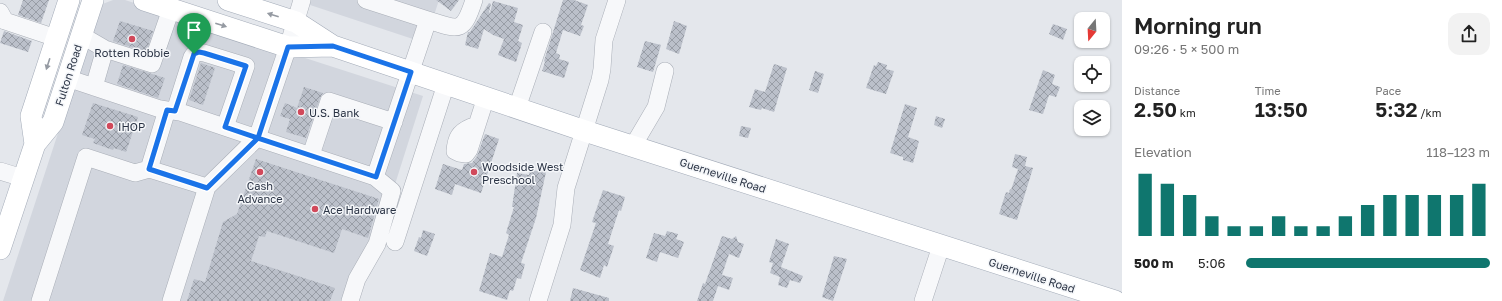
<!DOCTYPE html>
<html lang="en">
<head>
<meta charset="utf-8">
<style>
	body { margin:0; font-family:"Golos Text",sans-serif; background:#f2f2f2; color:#222; height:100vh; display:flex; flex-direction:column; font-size:15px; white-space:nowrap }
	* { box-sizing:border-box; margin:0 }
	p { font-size:13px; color:#767676 }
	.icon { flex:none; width:22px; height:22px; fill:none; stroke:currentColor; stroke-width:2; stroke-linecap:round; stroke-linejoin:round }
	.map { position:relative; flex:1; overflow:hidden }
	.panel { display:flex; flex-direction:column; background:#fff; width:380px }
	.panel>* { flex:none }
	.needle { width:26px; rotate:198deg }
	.controls { position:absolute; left:1074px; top:12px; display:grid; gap:8px }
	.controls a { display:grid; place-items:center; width:36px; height:36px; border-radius:8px; background:#fff; box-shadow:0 1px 3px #0004; font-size:20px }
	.pin { position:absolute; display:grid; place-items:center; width:34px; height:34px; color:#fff; margin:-41px -17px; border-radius:50% 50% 50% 0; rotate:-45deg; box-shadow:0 0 4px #0007 }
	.pin .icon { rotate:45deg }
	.round { display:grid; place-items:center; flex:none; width:42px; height:42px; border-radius:12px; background:#f2f2f2 }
	.summary { display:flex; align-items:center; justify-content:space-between; height:68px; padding:0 12px }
	h1 { font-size:22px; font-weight:600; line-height:30px }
	.metrics { display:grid; grid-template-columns:repeat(3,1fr); gap:6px; height:68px; padding:4px 12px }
	.metrics div { display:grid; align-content:center }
	.metrics b { font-size:20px; font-weight:600 }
	.metrics small { font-size:11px; font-weight:400 }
	.metrics p { font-size:11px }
	.chart { height:112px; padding:8px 12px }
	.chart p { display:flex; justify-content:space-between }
	.chart svg { width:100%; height:72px; margin-top:4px; stroke:#0f766e; stroke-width:6 }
	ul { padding:0 12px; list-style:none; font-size:13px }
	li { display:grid; grid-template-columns:64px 48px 1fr; align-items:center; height:30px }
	li i { height:10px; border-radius:5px; background:#0f766e }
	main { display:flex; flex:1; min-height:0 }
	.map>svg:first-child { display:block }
	.built { fill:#d2d6de }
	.building { fill:url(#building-cross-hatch) }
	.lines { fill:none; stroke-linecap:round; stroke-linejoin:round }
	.minor-casing { stroke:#a9aeb7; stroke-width:18 }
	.major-casing { stroke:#a3abb8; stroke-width:22 }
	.minor { stroke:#f7f8fa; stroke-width:17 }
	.major { stroke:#fff; stroke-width:21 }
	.oneway { fill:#959aa2 }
	.route-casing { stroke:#fff; stroke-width:8 }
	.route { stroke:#1a73e8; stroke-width:5 }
	.poi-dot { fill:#d1495b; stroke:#f4f6f9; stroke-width:1.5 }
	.labels { text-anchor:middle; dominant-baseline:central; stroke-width:3; stroke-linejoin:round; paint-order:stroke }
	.poi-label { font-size:11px; fill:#2b3445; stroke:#f4f6f9; text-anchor:start }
	.street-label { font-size:11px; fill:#2b3445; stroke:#f4f6f9 }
</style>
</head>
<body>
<main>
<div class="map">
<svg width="1122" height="301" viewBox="0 0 1122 301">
	<defs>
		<pattern id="building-cross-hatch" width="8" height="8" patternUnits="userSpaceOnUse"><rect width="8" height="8" fill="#bbc0ca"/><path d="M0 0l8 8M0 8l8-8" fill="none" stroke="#989da6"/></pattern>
	</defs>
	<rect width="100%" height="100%" fill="#e4e7ec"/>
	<path class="built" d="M 113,0 L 125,0 L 423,96 L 358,301 L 3,301 L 100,5 Z
		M 295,0 L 439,0 L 425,43 Z"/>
	<path class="building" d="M 23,0 L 49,0 L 41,23 L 18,15 Z
		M 436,0 L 459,0 L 451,11 Z
		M 563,0 L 574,0 L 588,5 L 581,25 L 584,26 L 580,36 L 563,30 L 556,53 L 560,55 L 559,59 L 569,62 L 564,78 L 542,71 L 545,62 L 544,61 Z
		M 493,1 L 518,8 L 514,22 L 523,25 L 518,41 L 522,43 L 516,62 L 498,55 L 504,39 L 493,35 L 484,29 L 478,49 L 465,45 L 468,32 L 470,32 L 489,3 L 491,4 L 489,12 L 490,13 Z
		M 120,21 L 153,31 L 146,52 L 113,41 Z
		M 674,21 L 687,26 L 679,54 L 666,49 Z
		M 1053,24 L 1067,29 L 1063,40 L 1049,34 Z
		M 4,31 L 32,41 L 28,52 L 0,43 Z
		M 645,41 L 661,45 L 653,72 L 637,67 Z
		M 878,62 L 887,65 L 886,69 L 894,71 L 886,94 L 866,88 L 874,65 L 876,66 Z
		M 201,63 L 215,68 L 203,105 L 189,100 Z
		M 774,64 L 787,68 L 774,112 L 762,108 L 761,110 L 749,107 L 755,89 L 765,92 Z
		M 123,65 L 165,78 L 158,98 L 117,84 Z
		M 1043,70 L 1055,75 L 1052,84 L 1060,87 L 1056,97 L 1049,95 L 1043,114 L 1029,110 Z
		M 815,71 L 824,74 L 818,93 L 809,90 Z
		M 304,87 L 323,93 L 320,98 L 306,138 L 286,132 L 290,119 L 280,116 L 285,103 L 297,108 Z
		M 93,103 L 138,117 L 126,152 L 114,148 L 113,150 L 93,143 L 95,139 L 82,135 Z
		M 905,104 L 917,108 L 908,137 L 919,141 L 913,163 L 903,160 L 903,157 L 890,153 Z
		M 936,116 L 945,119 L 942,128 L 934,125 Z
		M 741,126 L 751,128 L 748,138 L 739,136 Z
		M 485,134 L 499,139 L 481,193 L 455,184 L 452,195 L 435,189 L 443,164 L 462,170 L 464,164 L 472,163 L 477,156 Z
		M 1015,154 L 1027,157 L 1025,166 L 1033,168 L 1017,220 L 999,214 L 1006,192 L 1009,193 L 1010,189 L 1011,190 L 1018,169 L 1012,167 Z
		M 256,159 L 379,199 L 368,238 L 342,229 L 334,253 L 267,231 L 265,237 L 259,236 L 251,261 L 335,288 L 330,301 L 187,301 L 194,279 L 205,282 L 223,222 L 237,214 Z
		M 530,170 L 546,172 L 536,218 L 521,263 L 525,264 L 521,279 L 517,278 L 513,291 L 510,290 L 507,300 L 479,291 L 490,253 L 502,257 L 509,235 L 506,233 L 514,207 L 512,207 L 517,173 L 529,175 Z
		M 603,190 L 625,197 L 621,211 L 619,210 L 608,244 L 614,246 L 607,267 L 604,265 L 600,278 L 580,270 L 596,223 L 592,222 Z
		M 423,230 L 435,234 L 427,256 L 414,251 L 419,237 L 421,238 Z
		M 667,231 L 678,234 L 676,239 L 684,242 L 678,258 L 660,252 L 657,262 L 646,258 L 654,233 L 665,236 Z
		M 722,236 L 732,239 L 736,236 L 738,242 L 744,244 L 739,258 L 729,254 L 722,275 L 733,278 L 729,290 L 718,286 L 713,301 L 697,301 L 703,283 L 705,284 Z
		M 776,239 L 789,244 L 781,267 L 803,276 L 800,283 L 790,280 L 787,288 L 778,285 L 780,277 L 770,273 L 773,263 L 769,262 Z
		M 834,256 L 847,259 L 833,301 L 822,297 Z
		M 573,288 L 609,298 L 609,301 L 570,301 Z"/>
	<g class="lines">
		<defs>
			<path id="minor" d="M 302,0 L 288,47 L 257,138 L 375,177 L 428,20 C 459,30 463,34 474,0
				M 366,0 L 428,20
				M 0,12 L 5,21 L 56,38
				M 81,35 L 105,49 L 152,64 L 171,9
				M 67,78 L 160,109 L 180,112 L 257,138 L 207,187 L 171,301
				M 94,87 L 105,49
				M 517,108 L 543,32
				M 175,111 L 192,57 C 195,52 199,52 204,53 L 246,66 L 225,127
				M 476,128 L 471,127 C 459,132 456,138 455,151 L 459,153 L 466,154 L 469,150 L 486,97
				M 633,146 L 656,107 L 665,71
				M 311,155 L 329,101 L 394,122
				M 149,169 L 167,110
				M 0,171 L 23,178
				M 395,242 L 446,84
				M 40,301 L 86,157 L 135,173 L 149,169 L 207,187
				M 350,301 L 357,279 L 377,244 L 392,191 L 375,177
				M 538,301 L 562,225 L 566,188 L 600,80 L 602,69 L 604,40 L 617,0
				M 923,301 L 941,246"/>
			<path id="major" d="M 144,0 L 288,47 L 333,46
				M 228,0 L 296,22 L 333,46 L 585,131 L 1115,301
				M 35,144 L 31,116 L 69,0
				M 0,249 L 35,144 L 53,122 L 93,0"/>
		</defs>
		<use href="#minor" class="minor-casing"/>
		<use href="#major" class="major-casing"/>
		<use href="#minor" class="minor"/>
		<use href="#major" class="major"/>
	</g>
	<defs><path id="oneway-solid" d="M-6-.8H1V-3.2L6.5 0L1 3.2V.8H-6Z"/></defs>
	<g class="oneway">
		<use href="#oneway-solid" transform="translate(273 15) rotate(-162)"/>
		<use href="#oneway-solid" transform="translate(221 25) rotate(18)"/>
		<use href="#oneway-solid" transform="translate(48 64) rotate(108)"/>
	</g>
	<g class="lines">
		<defs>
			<path id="route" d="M 194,54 L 175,111 L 167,110 L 149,169 L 207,188 L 258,138 L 288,47 L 333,46 L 411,72 L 376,177 C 325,160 275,144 225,127 L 246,66 L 204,53 L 199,52 L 194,54"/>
		</defs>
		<use href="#route" class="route-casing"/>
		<use href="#route" class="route"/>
	</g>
	<g class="poi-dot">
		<circle cx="132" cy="39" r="4"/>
		<circle cx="301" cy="112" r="4"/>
		<circle cx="110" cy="126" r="4"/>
		<circle cx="260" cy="172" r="4"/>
		<circle cx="474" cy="172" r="4"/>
		<circle cx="315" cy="209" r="4"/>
	</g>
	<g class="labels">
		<g class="poi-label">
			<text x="132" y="52" text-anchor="middle">Rotten Robbie</text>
			<text x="309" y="112">U.S. Bank</text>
			<text x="118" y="126">IHOP</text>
			<text x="482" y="166">Woodside West<tspan x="482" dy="13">Preschool</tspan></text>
			<text x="260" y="185" text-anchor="middle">Cash<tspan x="260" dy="13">Advance</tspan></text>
			<text x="323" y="209">Ace Hardware</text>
		</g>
		<g class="street-label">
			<text transform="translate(68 75) rotate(-72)">Fulton Road</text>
			<text transform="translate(723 175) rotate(18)">Guerneville Road</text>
			<text transform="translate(1032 275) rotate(18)">Guerneville Road</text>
		</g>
	</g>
</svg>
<div class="controls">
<a><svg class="needle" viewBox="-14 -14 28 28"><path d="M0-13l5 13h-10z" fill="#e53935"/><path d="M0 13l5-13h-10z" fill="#767676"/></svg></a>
<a><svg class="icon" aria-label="locate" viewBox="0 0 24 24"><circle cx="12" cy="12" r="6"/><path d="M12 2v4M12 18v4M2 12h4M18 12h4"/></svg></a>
<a><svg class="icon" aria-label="layers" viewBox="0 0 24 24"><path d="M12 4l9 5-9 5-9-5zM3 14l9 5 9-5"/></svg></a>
</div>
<div class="pin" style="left:194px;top:54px;background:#1e9e55"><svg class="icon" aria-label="arrive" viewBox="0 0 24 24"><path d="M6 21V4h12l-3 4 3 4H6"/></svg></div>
</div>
<section class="panel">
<div class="summary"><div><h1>Morning run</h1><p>09:26 · 5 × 500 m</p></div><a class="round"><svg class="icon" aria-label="share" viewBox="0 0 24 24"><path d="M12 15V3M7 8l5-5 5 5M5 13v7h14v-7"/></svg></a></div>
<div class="metrics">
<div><p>Distance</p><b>2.50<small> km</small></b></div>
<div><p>Time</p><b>13:50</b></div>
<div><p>Pace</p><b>5:32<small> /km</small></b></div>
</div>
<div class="chart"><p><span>Elevation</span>118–123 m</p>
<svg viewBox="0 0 160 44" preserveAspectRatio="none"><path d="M5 44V6M15 44V12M25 44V19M35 44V32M45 44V38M55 44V38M65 44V32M75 44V38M85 44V38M95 44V32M105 44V25M115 44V19M125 44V19M135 44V19M145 44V19M155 44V12"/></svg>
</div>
<ul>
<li><b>500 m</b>5:06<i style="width:100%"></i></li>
</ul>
</section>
</main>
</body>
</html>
